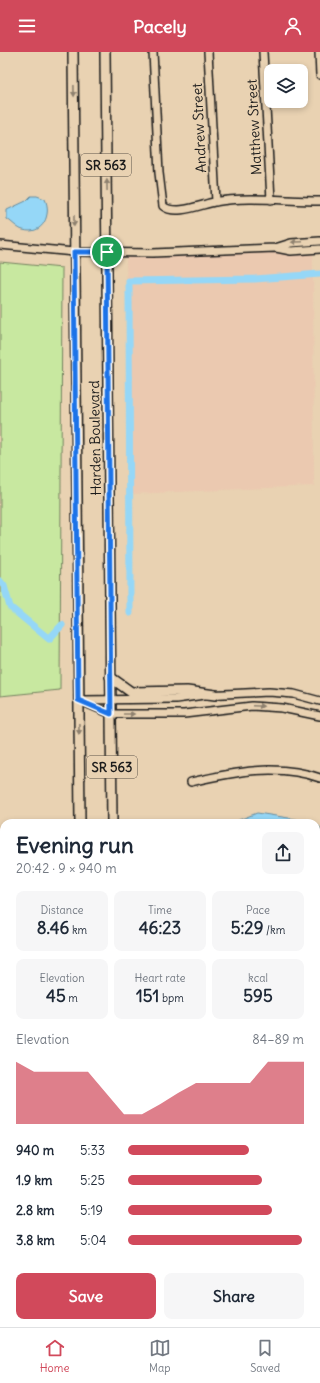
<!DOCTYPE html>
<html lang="en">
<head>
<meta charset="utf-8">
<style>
	body { margin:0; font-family:Delius,sans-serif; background:#f6f6f7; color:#1f2937; height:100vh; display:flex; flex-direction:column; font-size:15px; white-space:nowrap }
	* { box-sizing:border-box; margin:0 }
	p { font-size:13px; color:#747a83 }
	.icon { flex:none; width:22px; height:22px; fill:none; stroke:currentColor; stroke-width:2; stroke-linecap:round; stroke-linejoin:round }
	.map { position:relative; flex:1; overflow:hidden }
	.sheet { position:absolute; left:0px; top:767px; width:320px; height:508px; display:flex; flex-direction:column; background:#fff; border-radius:12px 12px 0 0; box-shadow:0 2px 6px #0003 }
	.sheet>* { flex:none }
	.tools { position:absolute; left:264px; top:12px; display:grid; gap:8px }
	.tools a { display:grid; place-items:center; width:44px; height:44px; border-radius:8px; background:#fff; box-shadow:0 2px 6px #0003; font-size:20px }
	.pin { position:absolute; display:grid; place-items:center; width:34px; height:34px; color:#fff; margin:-17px; border:2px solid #fff; border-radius:50%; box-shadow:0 1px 4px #0007 }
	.round { display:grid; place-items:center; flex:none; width:42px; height:42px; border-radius:8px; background:#f6f6f7 }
	.head { display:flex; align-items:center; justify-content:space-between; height:68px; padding:0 16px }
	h1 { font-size:22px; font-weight:700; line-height:30px }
	.figures { display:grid; grid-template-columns:repeat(3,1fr); gap:6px; height:68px; padding:4px 16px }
	.figures div { display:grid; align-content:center; border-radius:8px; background:#f6f6f7; text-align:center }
	.figures b { font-size:17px; font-weight:700 }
	.figures small { font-size:11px; font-weight:400 }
	.figures p { font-size:11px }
	.chart { height:112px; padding:8px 16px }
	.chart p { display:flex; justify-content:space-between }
	.chart svg { width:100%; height:72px; margin-top:4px; fill:#d1495b; opacity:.7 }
	.primary-button { display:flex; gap:8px; margin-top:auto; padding:8px 16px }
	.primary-button a { flex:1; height:46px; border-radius:8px; background:#d1495b; color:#fff; font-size:16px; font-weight:700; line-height:46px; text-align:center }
	.primary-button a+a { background:#f6f6f7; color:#1f2937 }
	ul { padding:0 16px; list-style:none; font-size:13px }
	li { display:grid; grid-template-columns:64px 48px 1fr; align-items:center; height:30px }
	li i { height:10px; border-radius:5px; background:#d1495b }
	header { display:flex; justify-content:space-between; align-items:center; height:52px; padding:0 16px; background:#d1495b; color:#fff; font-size:18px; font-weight:700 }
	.dock { display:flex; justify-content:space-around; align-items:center; height:56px; border-top:1px solid #e0e1e3; background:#fff; font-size:11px; color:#747a83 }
	.dock a { display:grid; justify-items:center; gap:2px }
	.dock .selected { color:#d1495b }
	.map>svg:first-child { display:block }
	.built { fill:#ebc9b0 }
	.green { fill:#c8e8a0; stroke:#72825e }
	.water { fill:#95d7f7; stroke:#658c9f }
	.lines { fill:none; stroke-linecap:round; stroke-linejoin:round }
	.canal { stroke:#95d7f7; stroke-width:7 }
	.minor-casing { stroke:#1c1c1c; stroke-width:10 }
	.major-casing { stroke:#1c1c1c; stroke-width:12 }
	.minor { stroke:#e9d2b2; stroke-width:7 }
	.major { stroke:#e9d2b2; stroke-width:9 }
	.oneway { fill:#8d806e }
	.route-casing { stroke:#fff; stroke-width:8 }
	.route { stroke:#1a73e8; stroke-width:5 }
	.labels { text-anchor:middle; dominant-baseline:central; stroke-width:3; stroke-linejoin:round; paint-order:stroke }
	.shield { fill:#e9d2b2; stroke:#5a5349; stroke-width:1 }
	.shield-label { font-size:13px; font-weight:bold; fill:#1c1c1c }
	.street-label { font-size:14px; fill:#1c1c1c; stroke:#e9d2b2 }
</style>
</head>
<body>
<header><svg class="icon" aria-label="menu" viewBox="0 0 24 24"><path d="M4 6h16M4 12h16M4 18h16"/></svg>Pacely<svg class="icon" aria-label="person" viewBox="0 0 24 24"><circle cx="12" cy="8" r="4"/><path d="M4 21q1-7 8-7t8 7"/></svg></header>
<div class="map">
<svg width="320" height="1275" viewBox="0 0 320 1275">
	<rect width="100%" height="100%" fill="#e9d2b2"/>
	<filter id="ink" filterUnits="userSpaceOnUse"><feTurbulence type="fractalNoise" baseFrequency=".025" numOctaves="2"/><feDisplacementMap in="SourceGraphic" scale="8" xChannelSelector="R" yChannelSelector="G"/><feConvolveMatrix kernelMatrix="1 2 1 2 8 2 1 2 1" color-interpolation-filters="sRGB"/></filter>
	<g filter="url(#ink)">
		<path class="built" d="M 273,200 L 292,203 L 313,201 L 314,434 L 131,442 L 126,205 Z
			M 4,1139 L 4,1271 L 57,1271 L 57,1275 L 0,1275 L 0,1140 Z"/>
		<path class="green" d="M 0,210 L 62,216 L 60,638 L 0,644 Z"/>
		<path class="water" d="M 31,144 L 37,144 L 45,147 C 52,162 43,184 23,178 C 18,177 12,170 7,167 L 7,158 L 26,149 Z
			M 257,761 L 308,769 L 313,771 L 231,771 Z
			M 316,773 L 320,775 L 320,817 L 316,816 Z
			M 316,940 L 320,941 L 320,1055 L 316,1057 Z"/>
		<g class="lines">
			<path class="canal" d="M 0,529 L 4,534 L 10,555 L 49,587 L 62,573
				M 130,561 L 129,229 L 255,227 L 320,222"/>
			<defs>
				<path id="minor" d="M 153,0 L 159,121 L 163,154 C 175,164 200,153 214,150 C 248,144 285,149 320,149
					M 208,0 L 216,150
					M 263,0 L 271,148
					M 319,0 L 320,23
					M 0,193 L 74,200 L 153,201 L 275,196 L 291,191 L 320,189
					M 276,196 L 291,199 L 320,197
					M 78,648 L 111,662 L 184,662 L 252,654 L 282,656 L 320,664
					M 83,648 L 176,647 L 204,643 L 269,640 L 294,642 L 320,649
					M 191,730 C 234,720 277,711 320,726
					M 316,872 L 320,874
					M 316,1080 L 320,1078
					M 316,1101 L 320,1099"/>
				<path id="major" d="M 73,0 L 80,771
					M 105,0 L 112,771
					M 110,625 L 131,640 L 187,639 L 215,643
					M 83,1271 L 83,1275
					M 117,1271 L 117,1275"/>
			</defs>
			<use href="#minor" class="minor-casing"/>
			<use href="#major" class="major-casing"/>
			<use href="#minor" class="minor"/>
			<use href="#major" class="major"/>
		</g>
		<defs><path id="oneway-solid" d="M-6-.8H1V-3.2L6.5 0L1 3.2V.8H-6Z"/></defs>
		<g class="oneway">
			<use href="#oneway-solid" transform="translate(74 39) rotate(89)"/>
			<use href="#oneway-solid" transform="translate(107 133) rotate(-91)"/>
			<use href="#oneway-solid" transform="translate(74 169) rotate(90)"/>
			<use href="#oneway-solid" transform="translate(297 190) rotate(177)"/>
			<use href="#oneway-solid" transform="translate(258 654) rotate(2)"/>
			<use href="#oneway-solid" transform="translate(129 662)"/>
			<use href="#oneway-solid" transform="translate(79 677) rotate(89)"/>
		</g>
	</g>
	<g class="lines" filter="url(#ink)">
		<defs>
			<path id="route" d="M 74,200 L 107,200 L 111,662 L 78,648 Z"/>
		</defs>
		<use href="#route" class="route-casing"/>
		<use href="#route" class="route"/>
	</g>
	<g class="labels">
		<g class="shield">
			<rect x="81" y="102" width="50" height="22" rx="3"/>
			<rect x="87" y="704" width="50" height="22" rx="3"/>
		</g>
		<g class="shield-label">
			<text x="106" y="113">SR 563</text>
			<text x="112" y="715">SR 563</text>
		</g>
		<g class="street-label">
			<text transform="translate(254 75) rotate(-93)">Matthew Street</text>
			<text transform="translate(199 76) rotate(-93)">Andrew Street</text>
			<text transform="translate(95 386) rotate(-91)">Harden Boulevard</text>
		</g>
	</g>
</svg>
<div class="tools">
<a><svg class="icon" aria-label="layers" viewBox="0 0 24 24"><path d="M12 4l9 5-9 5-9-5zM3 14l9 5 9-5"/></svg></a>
</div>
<div class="pin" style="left:107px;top:200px;background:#1e9e55"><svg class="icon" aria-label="arrive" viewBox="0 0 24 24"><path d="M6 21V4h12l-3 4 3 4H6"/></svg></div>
<section class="sheet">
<div class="head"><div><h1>Evening run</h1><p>20:42 · 9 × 940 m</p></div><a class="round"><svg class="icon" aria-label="share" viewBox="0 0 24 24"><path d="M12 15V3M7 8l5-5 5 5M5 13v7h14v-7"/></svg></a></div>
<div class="figures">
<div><p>Distance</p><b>8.46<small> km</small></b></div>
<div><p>Time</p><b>46:23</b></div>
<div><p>Pace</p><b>5:29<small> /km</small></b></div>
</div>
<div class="figures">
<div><p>Elevation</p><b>45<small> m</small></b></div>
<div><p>Heart rate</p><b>151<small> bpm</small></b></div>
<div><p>kcal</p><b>595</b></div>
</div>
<div class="chart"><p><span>Elevation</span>84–89 m</p>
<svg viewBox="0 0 160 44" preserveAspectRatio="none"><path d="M0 44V6L10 12L20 12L30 12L40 12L50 25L60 38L70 38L80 32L90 25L100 19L110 19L120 19L130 19L140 6L150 6L160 6V44z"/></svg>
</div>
<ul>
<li><b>940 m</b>5:33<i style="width:69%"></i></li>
<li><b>1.9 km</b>5:25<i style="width:76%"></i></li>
<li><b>2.8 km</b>5:19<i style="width:82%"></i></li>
<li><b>3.8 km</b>5:04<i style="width:99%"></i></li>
</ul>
<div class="primary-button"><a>Save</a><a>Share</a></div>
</section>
</div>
<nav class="dock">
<a class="selected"><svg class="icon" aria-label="home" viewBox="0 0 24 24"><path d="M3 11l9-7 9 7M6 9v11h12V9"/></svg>Home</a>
<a><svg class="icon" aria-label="map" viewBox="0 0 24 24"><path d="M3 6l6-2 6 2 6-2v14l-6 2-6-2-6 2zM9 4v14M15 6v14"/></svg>Map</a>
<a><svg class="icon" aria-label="saved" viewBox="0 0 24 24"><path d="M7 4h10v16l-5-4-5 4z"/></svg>Saved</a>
</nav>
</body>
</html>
